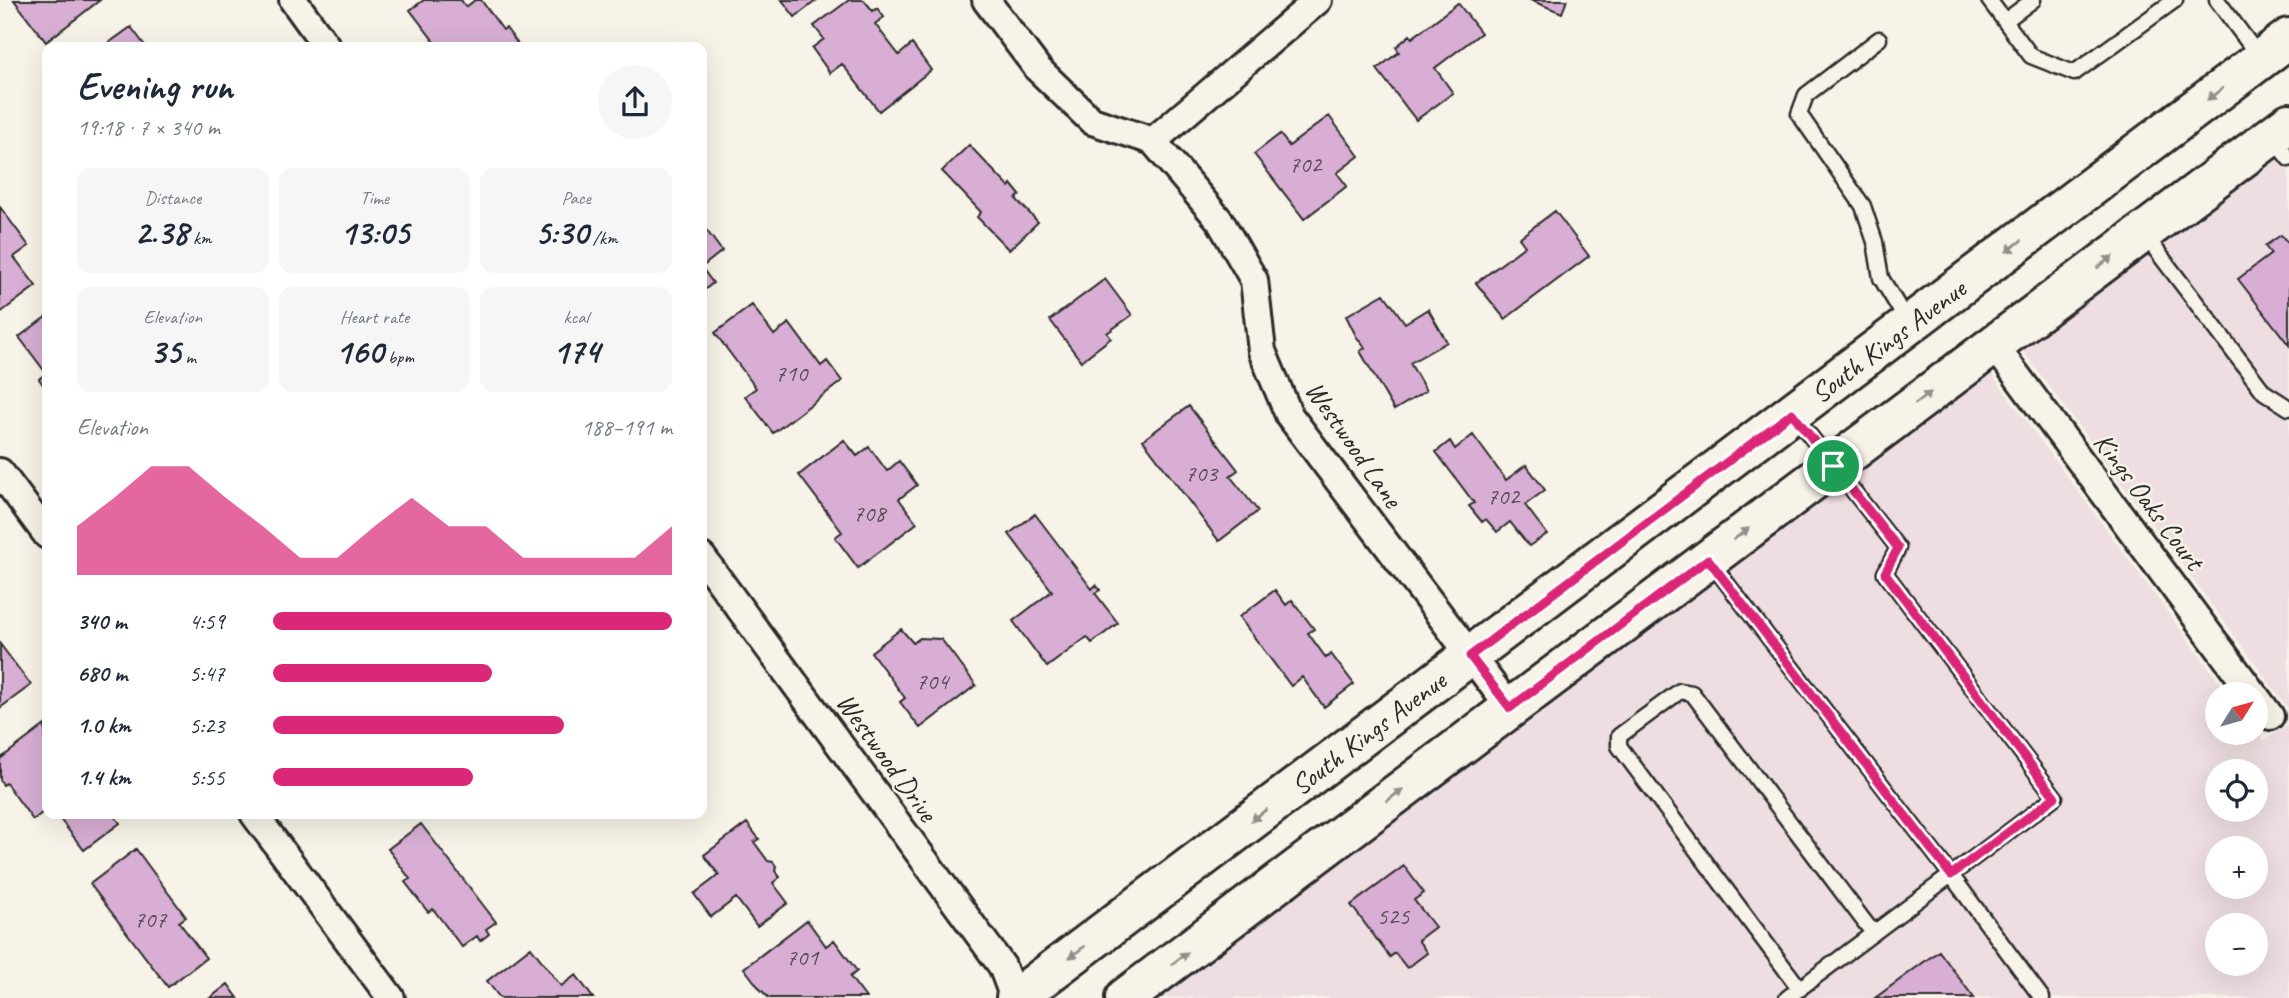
<!DOCTYPE html>
<html lang="en">
<head>
<meta charset="utf-8">
<style>
	body { margin:0; font-family:Caveat,sans-serif; background:#f6f6f7; color:#1f2937; height:100vh; display:flex; flex-direction:column; font-size:26px; white-space:nowrap }
	* { box-sizing:border-box; margin:0 }
	p { font-size:23px; color:#747a83 }
	.icon { flex:none; width:38px; height:38px; fill:none; stroke:currentColor; stroke-width:2; stroke-linecap:round; stroke-linejoin:round }
	.map { position:relative; flex:1; overflow:hidden }
	.details { position:absolute; left:42px; top:42px; width:665px; height:777px; display:flex; flex-direction:column; background:#fff; border-radius:14px; box-shadow:0 7px 28px #0002 }
	.details>* { flex:none }
	.needle { width:46px; rotate:53deg }
	.tools { position:absolute; left:2205px; top:682px; display:grid; gap:14px }
	.tools a { display:grid; place-items:center; width:63px; height:63px; border-radius:50%; background:#fff; box-shadow:0 7px 28px #0002; font-size:35px }
	.pin { position:absolute; display:grid; place-items:center; width:60px; height:60px; color:#fff; margin:-30px; border:4px solid #fff; border-radius:50%; box-shadow:0 2px 7px #0007 }
	.round { display:grid; place-items:center; flex:none; width:74px; height:74px; border-radius:37px; background:#f6f6f7 }
	.head { display:flex; align-items:center; justify-content:space-between; height:119px; padding:0 35px }
	h1 { font-size:38px; font-weight:700; line-height:52px }
	.metrics { display:grid; grid-template-columns:repeat(3,1fr); gap:10px; height:119px; padding:7px 35px }
	.metrics div { display:grid; align-content:center; border-radius:14px; background:#f6f6f7; text-align:center }
	.metrics b { font-size:35px; font-weight:700 }
	.metrics small { font-size:19px; font-weight:400 }
	.metrics p { font-size:19px }
	.chart { height:196px; padding:14px 35px }
	.chart p { display:flex; justify-content:space-between }
	.chart svg { width:100%; height:126px; margin-top:7px; fill:#db2777; opacity:.7 }
	ul { padding:0 35px; list-style:none; font-size:23px }
	li { display:grid; grid-template-columns:112px 84px 1fr; align-items:center; height:52px }
	li i { height:18px; border-radius:9px; background:#db2777 }
	.map>svg:first-child { display:block }
	.built { fill:#eedee2; fill-rule:evenodd }
	.building { fill:#d8aed4; stroke:#2b2b2b; stroke-width:2 }
	.lines { fill:none; stroke-linecap:round; stroke-linejoin:round }
	.lane-casing { stroke:#2b2b2b; stroke-width:19 }
	.street-casing { stroke:#2b2b2b; stroke-width:32 }
	.secondary-casing { stroke:#2b2b2b; stroke-width:44 }
	.lane { stroke:#f7f3e8; stroke-width:14 }
	.street { stroke:#f7f3e8; stroke-width:26 }
	.secondary { stroke:#f7f3e8; stroke-width:38 }
	.oneway { fill:#918f8a }
	.route-casing { stroke:#fff; stroke-width:14 }
	.route { stroke:#db2777; stroke-width:9 }
	.labels { text-anchor:middle; dominant-baseline:central; stroke-width:5; stroke-linejoin:round; paint-order:stroke }
	.number-label { font-size:24px; fill:#564c55 }
	.street-label { font-size:28px; fill:#2b2b2b; stroke:#f7f3e8 }
</style>
</head>
<body>
<div class="map">
<svg width="2289" height="998" viewBox="0 0 2289 998">
	<rect width="100%" height="100%" fill="#f7f3e8"/>
	<filter id="ink" filterUnits="userSpaceOnUse"><feTurbulence type="fractalNoise" baseFrequency=".0143" numOctaves="2"/><feDisplacementMap in="SourceGraphic" scale="14" xChannelSelector="R" yChannelSelector="G"/><feConvolveMatrix kernelMatrix="1 2 1 2 8 2 1 2 1" color-interpolation-filters="sRGB"/></filter>
	<g filter="url(#ink)">
		<path class="built" d="M 2289,145 L 2289,709 L 2020,347 Z
			M 1989,371 L 2229,695 L 2217,695 L 2217,733 L 2256,733 L 2256,730 L 2264,741 L 2289,723 L 2289,998 L 1154,998 ZM 2217,772 L 2256,772 L 2256,810 L 2217,810 ZM 2217,849 L 2256,849 L 2256,887 L 2217,887 ZM 2217,926 L 2256,926 L 2256,964 L 2217,964 Z"/>
		<path class="building" d="M 14,0 L 100,0 L 46,42 Z
			M 424,0 L 461,0 L 466,7 L 475,0 L 481,0 L 503,30 L 506,28 L 520,47 L 431,47 L 436,44 L 410,10 Z
			M 782,0 L 817,0 L 795,17 Z
			M 849,0 L 864,0 L 873,11 L 877,8 L 884,17 L 875,24 L 899,55 L 912,44 L 931,70 L 879,111 L 842,64 L 830,73 L 812,48 L 824,39 L 814,26 Z
			M 1530,0 L 1567,0 L 1562,13 Z
			M 1458,3 L 1481,33 L 1435,68 L 1453,93 L 1416,120 L 1377,69 L 1399,52 L 1396,47 L 1410,35 L 1412,38 Z
			M 131,27 L 146,47 L 103,47 Z
			M 1329,116 L 1359,156 L 1337,173 L 1347,186 L 1304,219 L 1254,154 L 1280,134 L 1289,146 Z
			M 969,145 L 1009,187 L 1011,184 L 1020,195 L 1016,199 L 1038,222 L 1009,250 L 977,217 L 981,212 L 942,171 Z
			M 0,207 L 29,246 L 14,257 L 36,286 L 0,313 Z
			M 1555,211 L 1589,256 L 1505,319 L 1476,283 L 1525,246 L 1519,238 Z
			M 704,227 L 722,251 L 702,267 L 702,228 Z
			M 2281,235 L 2287,242 L 2289,240 L 2289,345 L 2238,279 L 2271,254 L 2265,246 Z
			M 702,268 L 713,283 L 702,292 Z
			M 1105,279 L 1132,315 L 1107,333 L 1111,338 L 1081,361 L 1050,320 Z
			M 1384,294 L 1405,323 L 1428,309 L 1447,342 L 1410,363 L 1426,391 L 1394,410 L 1360,351 L 1365,348 L 1356,336 L 1346,316 Z
			M 752,305 L 774,335 L 789,323 L 821,366 L 827,361 L 842,381 L 773,433 L 745,396 L 756,388 L 715,333 Z
			M 47,316 L 47,390 L 39,379 L 46,373 L 19,337 Z
			M 1189,406 L 1238,470 L 1230,476 L 1258,511 L 1219,541 L 1143,440 Z
			M 1473,435 L 1506,480 L 1526,465 L 1545,490 L 1525,505 L 1547,534 L 1529,546 L 1510,522 L 1497,532 L 1486,519 L 1482,522 L 1469,506 L 1474,503 L 1436,452 L 1450,441 L 1455,449 Z
			M 844,440 L 857,456 L 869,447 L 887,471 L 899,461 L 917,485 L 899,499 L 917,523 L 858,568 L 835,537 L 842,532 L 799,475 Z
			M 1035,514 L 1092,589 L 1096,585 L 1100,590 L 1095,593 L 1118,623 L 1092,643 L 1087,637 L 1047,667 L 1013,621 L 1052,591 L 1009,534 Z
			M 1275,590 L 1286,605 L 1292,600 L 1314,629 L 1308,633 L 1326,658 L 1331,654 L 1354,684 L 1324,707 L 1302,677 L 1291,686 L 1239,617 Z
			M 901,629 L 913,643 L 920,638 L 941,639 L 976,685 L 920,728 L 900,702 L 905,698 L 871,652 Z
			M 0,644 L 31,685 L 0,708 Z
			M 45,725 L 47,809 L 33,820 L 6,783 L 3,785 L 0,780 L 0,759 Z
			M 56,814 L 113,814 L 120,823 L 84,850 Z
			M 747,823 L 759,839 L 754,842 L 768,861 L 773,862 L 776,866 L 775,871 L 780,877 L 773,883 L 788,903 L 757,926 L 736,898 L 711,917 L 694,894 L 719,875 L 704,855 Z
			M 421,824 L 496,922 L 486,929 L 489,934 L 480,941 L 477,936 L 462,947 L 433,909 L 428,912 L 405,882 L 410,879 L 388,849 Z
			M 136,849 L 186,917 L 179,922 L 206,958 L 168,987 L 90,884 Z
			M 1404,866 L 1424,893 L 1414,900 L 1435,927 L 1418,940 L 1427,953 L 1407,968 L 1395,953 L 1390,957 L 1351,905 Z
			M 807,920 L 826,946 L 834,940 L 857,971 L 850,977 L 866,998 L 769,998 L 760,989 L 744,968 Z
			M 531,947 L 561,986 L 576,975 L 593,998 L 500,998 L 487,981 Z
			M 1939,951 L 1974,998 L 1875,998 Z
			M 228,984 L 238,998 L 210,998 Z"/>
		<g class="lines">
			<defs>
				<path id="lane" d="M 1989,0 L 2031,56 L 2074,73 L 2175,0
					M 2217,0 L 2260,58
					M 2005,21 L 2033,0
					M 1879,39 L 1806,95 L 1799,114 L 1863,206 L 1875,242 L 1881,278 L 1908,323
					M 2272,137 L 2289,159
					M 2144,234 L 2264,392 L 2289,408
					M 1709,560 L 1951,875 L 2042,998
					M 1800,989 L 1619,746 L 1619,736 L 1680,691 L 1692,693 L 1873,933
					M 1787,998 L 2055,797 L 1885,573 L 1898,548 L 1793,414"/>
				<path id="street" d="M 293,0 L 327,47
					M 986,0 L 1038,69 L 1092,121 L 1153,141 L 1220,221 L 1254,280 L 1262,351 L 1289,415 L 1510,708
					M 1153,141 L 1318,0
					M 1994,345 L 2254,695
					M 0,472 L 47,535
					M 702,557 L 1002,966 L 1014,998
					M 2256,697 L 2270,716
					M 254,814 L 391,998"/>
				<g id="secondary">
					<path id="s1" d="M 1016,998 L 2289,38"/>
					<path d="M 1125,998 L 2289,123"/>
				</g>
			</defs>
			<use href="#lane" class="lane-casing"/>
			<use href="#street" class="street-casing"/>
			<use href="#secondary" class="secondary-casing"/>
			<use href="#lane" class="lane"/>
			<use href="#street" class="street"/>
			<use href="#secondary" class="secondary"/>
		</g>
		<defs><path id="oneway-solid" d="M-6-.8H1V-3.2L6.5 0L1 3.2V.8H-6Z" transform="scale(1.75)"/></defs>
		<g class="oneway">
			<use href="#oneway-solid" transform="translate(2215 94) rotate(143)"/>
			<use href="#oneway-solid" transform="translate(2014 246) rotate(143)"/>
			<use href="#oneway-solid" transform="translate(2105 262) rotate(-37)"/>
			<use href="#oneway-solid" transform="translate(1923 398) rotate(-37)"/>
			<use href="#oneway-solid" transform="translate(1741 534) rotate(-37)"/>
			<use href="#oneway-solid" transform="translate(1395 795) rotate(-37)"/>
			<use href="#oneway-solid" transform="translate(1259 815) rotate(143)"/>
			<use href="#oneway-solid" transform="translate(1077 952) rotate(143)"/>
			<use href="#oneway-solid" transform="translate(1180 958) rotate(-37)"/>
		</g>
	</g>
	<g class="lines" filter="url(#ink)">
		<defs>
			<path id="route" d="M 1792,413 L 1898,548 L 1885,573 L 2055,797 L 1951,875 L 1708,559 L 1510,708 L 1470,656 Z"/>
		</defs>
		<use href="#route" class="route-casing"/>
		<use href="#route" class="route"/>
	</g>
	<g class="labels">
		<g class="number-label">
			<text x="1305" y="164">702</text>
			<text x="791" y="373">710</text>
			<text x="1201" y="473">703</text>
			<text x="1503" y="496">702</text>
			<text x="869" y="513">708</text>
			<text x="932" y="681">704</text>
			<text x="1393" y="916">525</text>
			<text x="150" y="919">707</text>
			<text x="802" y="957">701</text>
		</g>
		<g class="street-label">
			<text stroke="none"><textPath href="#s1" startOffset="1092">South Kings Avenue</textPath></text>
			<text transform="translate(1354 444) rotate(55)">Westwood Lane</text>
			<text transform="translate(2149 501) rotate(53)">Kings Oaks Court</text>
			<text stroke="none"><textPath href="#s1" startOffset="441">South Kings Avenue</textPath></text>
			<text transform="translate(887 757) rotate(54)">Westwood Drive</text>
		</g>
	</g>
</svg>
<div class="tools">
<a><svg class="needle" viewBox="-14 -14 28 28"><path d="M0-13l5 13h-10z" fill="#e53935"/><path d="M0 13l5-13h-10z" fill="#747a83"/></svg></a>
<a><svg class="icon" aria-label="locate" viewBox="0 0 24 24"><circle cx="12" cy="12" r="6"/><path d="M12 2v4M12 18v4M2 12h4M18 12h4"/></svg></a>
<a>+</a>
<a>−</a>
</div>
<div class="pin" style="left:1833px;top:466px;background:#1e9e55"><svg class="icon" aria-label="arrive" viewBox="0 0 24 24"><path d="M6 21V4h12l-3 4 3 4H6"/></svg></div>
<section class="details">
<div class="head"><div><h1>Evening run</h1><p>19:18 · 7 × 340 m</p></div><a class="round"><svg class="icon" aria-label="share" viewBox="0 0 24 24"><path d="M12 15V3M7 8l5-5 5 5M5 13v7h14v-7"/></svg></a></div>
<div class="metrics">
<div><p>Distance</p><b>2.38<small> km</small></b></div>
<div><p>Time</p><b>13:05</b></div>
<div><p>Pace</p><b>5:30<small> /km</small></b></div>
</div>
<div class="metrics">
<div><p>Elevation</p><b>35<small> m</small></b></div>
<div><p>Heart rate</p><b>160<small> bpm</small></b></div>
<div><p>kcal</p><b>174</b></div>
</div>
<div class="chart"><p><span>Elevation</span>188–191 m</p>
<svg viewBox="0 0 160 44" preserveAspectRatio="none"><path d="M0 44V27L10 17L20 6L30 6L40 17L50 27L60 38L70 38L80 27L90 17L100 27L110 27L120 38L130 38L140 38L150 38L160 27V44z"/></svg>
</div>
<ul>
<li><b>340 m</b>4:59<i style="width:100%"></i></li>
<li><b>680 m</b>5:47<i style="width:55%"></i></li>
<li><b>1.0 km</b>5:23<i style="width:73%"></i></li>
<li><b>1.4 km</b>5:55<i style="width:50%"></i></li>
</ul>
</section>
</div>
</body>
</html>
